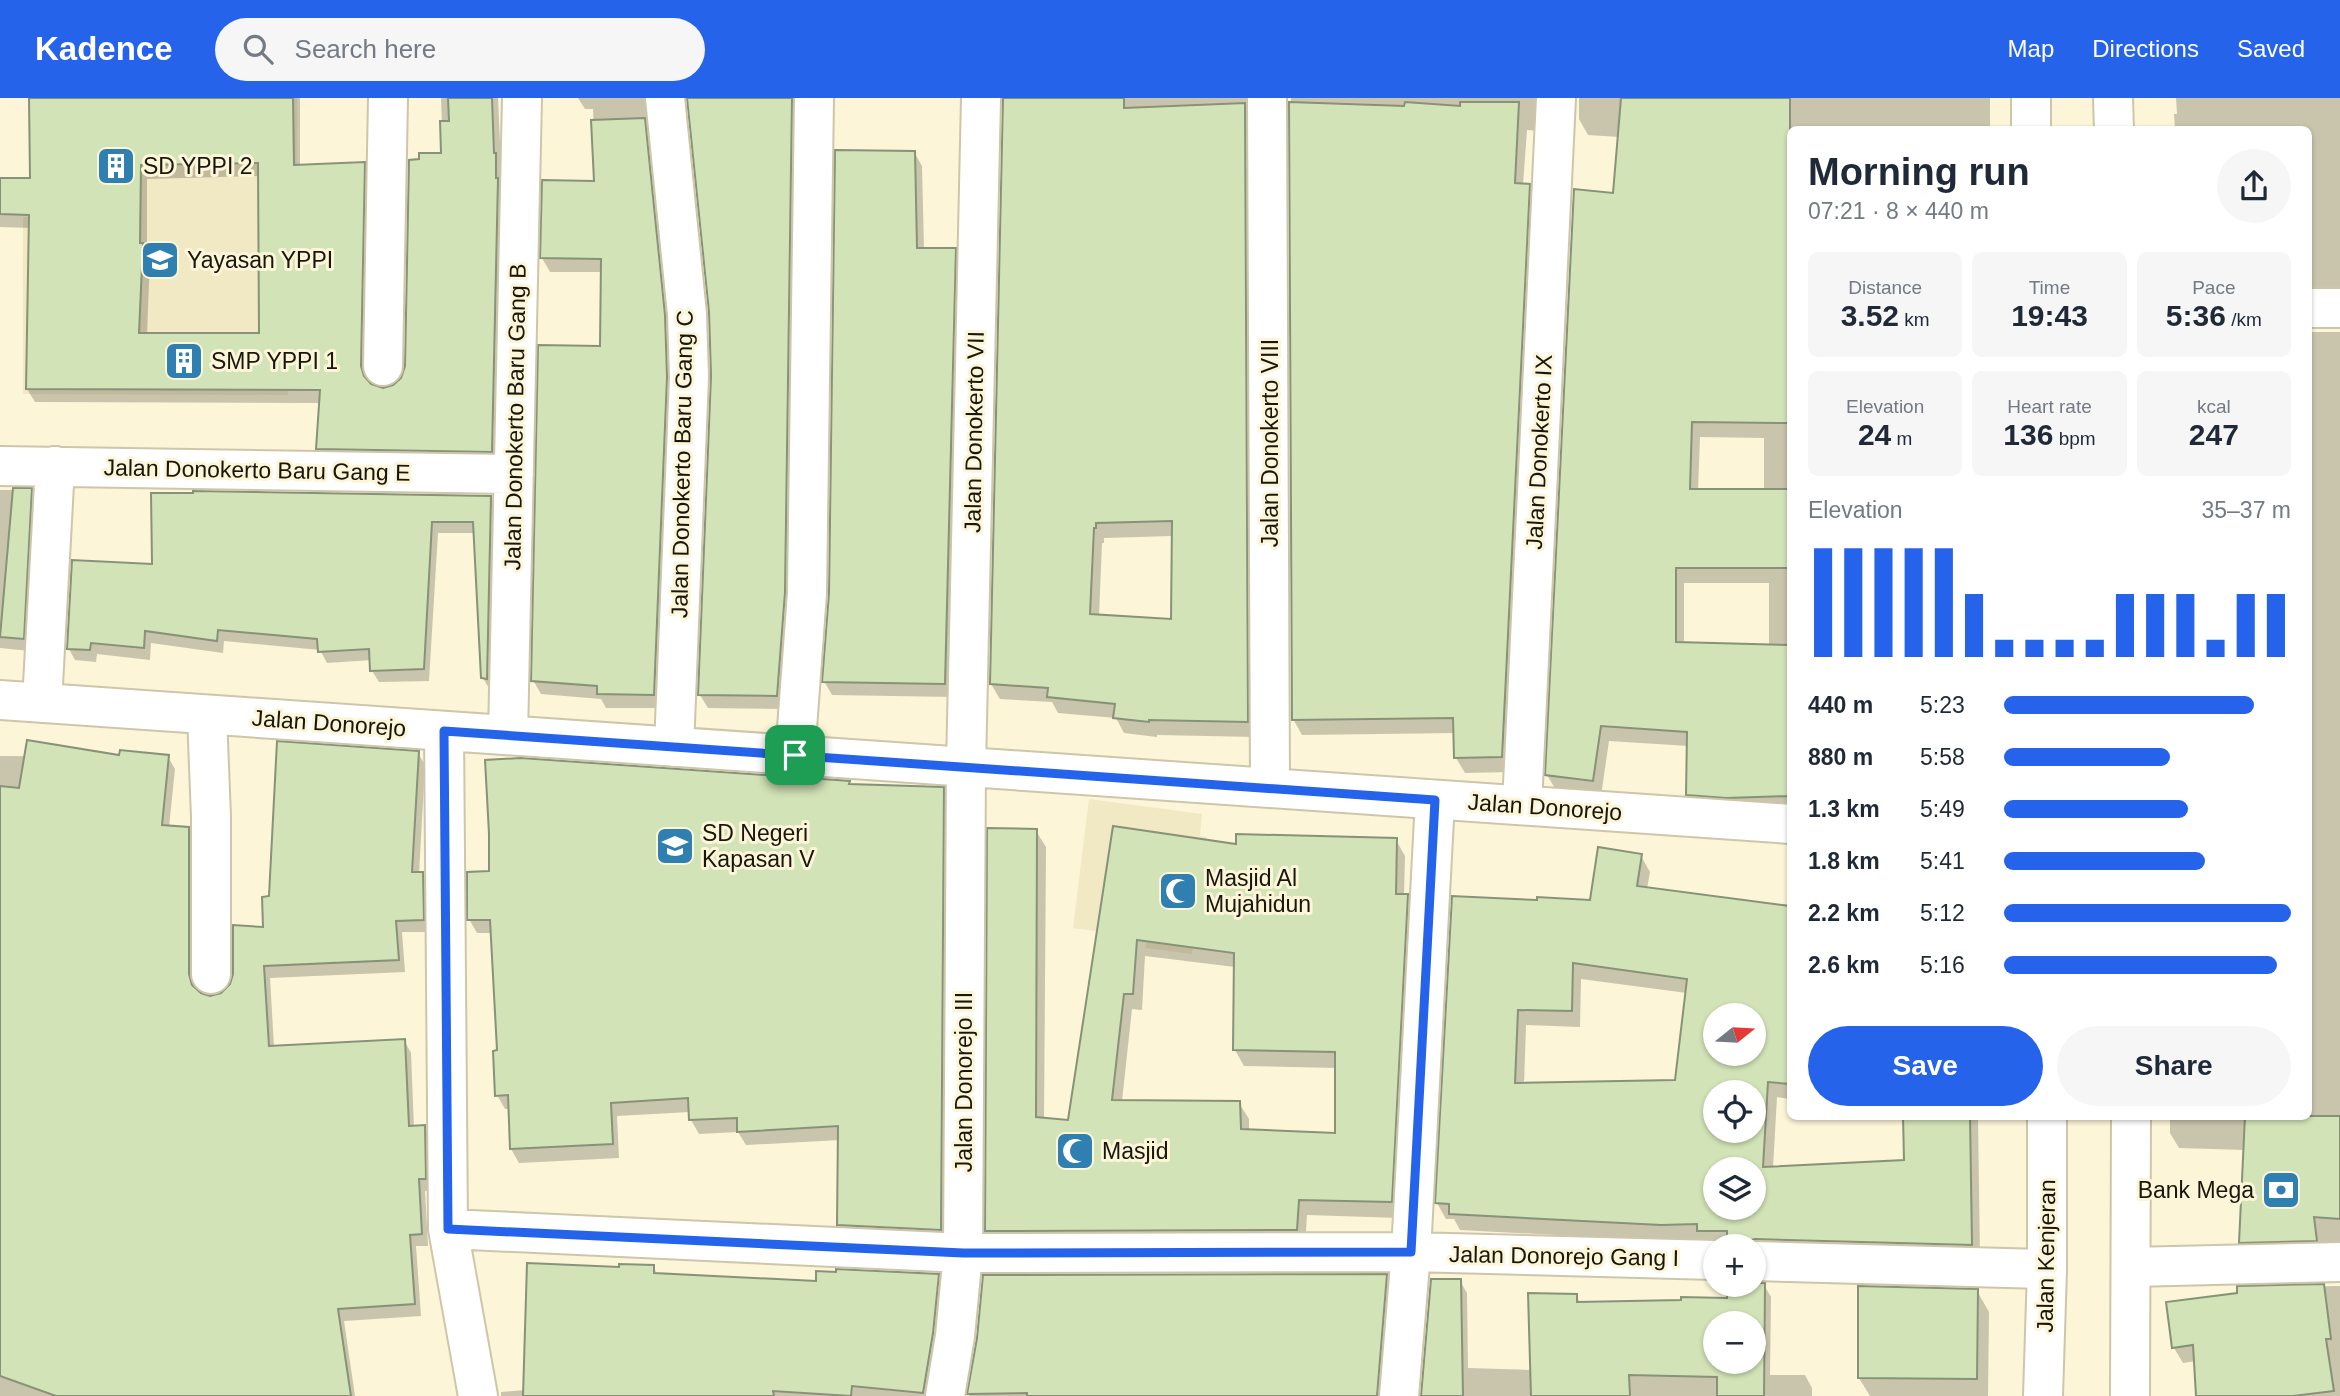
<!DOCTYPE html>
<html lang="en">
<head>
<meta charset="utf-8">
<style>
	body { margin:0; font-family:Arial,sans-serif; background:#f6f6f7; color:#1f2937; height:100vh; display:flex; flex-direction:column; font-size:26px; white-space:nowrap }
	* { box-sizing:border-box; margin:0 }
	p { font-size:23px; color:#747a83 }
	.icon { flex:none; width:38px; height:38px; fill:none; stroke:currentColor; stroke-width:2; stroke-linecap:round; stroke-linejoin:round }
	.map { position:relative; flex:1; overflow:hidden }
	.panel { position:absolute; left:1787px; top:28px; width:525px; height:994px; display:flex; flex-direction:column; background:#fff; border-radius:10px; box-shadow:0 2px 5px #0004 }
	.panel>* { flex:none }
	.needle { width:46px; rotate:72deg }
	.controls { position:absolute; left:1703px; top:905px; display:grid; gap:14px }
	.controls a { display:grid; place-items:center; width:63px; height:63px; border-radius:50%; background:#fff; box-shadow:0 2px 5px #0004; font-size:35px }
	.pin { position:absolute; display:grid; place-items:center; width:60px; height:60px; color:#fff; margin:-30px; border-radius:14px; box-shadow:0 4px 10px #0006 }
	.round { display:grid; place-items:center; flex:none; width:74px; height:74px; border-radius:37px; background:#f6f6f7 }
	.overview { display:flex; align-items:center; justify-content:space-between; height:119px; padding:0 21px }
	h1 { font-size:38px; font-weight:600; line-height:52px }
	.stats { display:grid; grid-template-columns:repeat(3,1fr); gap:10px; height:119px; padding:7px 21px }
	.stats div { display:grid; align-content:center; border-radius:10px; background:#f6f6f7; text-align:center }
	.stats b { font-size:30px; font-weight:600 }
	.stats small { font-size:19px; font-weight:400 }
	.stats p { font-size:19px }
	.chart { height:196px; padding:14px 21px }
	.chart p { display:flex; justify-content:space-between }
	.chart svg { width:100%; height:126px; margin-top:7px; stroke:#2563eb; stroke-width:6 }
	.primary-button { display:flex; gap:14px; margin-top:auto; padding:14px 21px }
	.primary-button a { flex:1; height:80px; border-radius:42px; background:#2563eb; color:#fff; font-size:28px; font-weight:600; line-height:80px; text-align:center }
	.primary-button a+a { background:#f6f6f7; color:#1f2937 }
	ul { padding:0 21px; list-style:none; font-size:23px }
	li { display:grid; grid-template-columns:112px 84px 1fr; align-items:center; height:52px }
	li i { height:18px; border-radius:9px; background:#2563eb }
	header { display:flex; align-items:center; gap:42px; box-sizing:border-box; height:98px; padding:0 35px; background:#2563eb; color:#fff }
	header strong { font-size:33px }
	nav { display:flex; gap:38px; margin-inline-start:auto; font-size:24px }
	.search { width:490px; height:63px; background:#f6f6f7; display:flex; align-items:center; gap:18px; box-sizing:border-box; padding:0 24px; border-radius:38px; color:#747a83; font-size:26px }
	.map>svg:first-child { display:block }
	.built { fill:#f1e8c4 }
	.shadow { fill:#0003; fill-rule:evenodd }
	.building { fill:#d2e3b7; stroke:#879278; stroke-width:2; fill-rule:evenodd }
	.lines { fill:none; stroke-linecap:round; stroke-linejoin:round }
	.minor-casing { stroke:#cdc6aa; stroke-width:42 }
	.highway-casing { stroke:#cdc6aa; stroke-width:42 }
	.minor { stroke:#fff; stroke-width:38 }
	.highway { stroke:#fff; stroke-width:38 }
	.route-casing { stroke:#fff; stroke-width:14 }
	.route { stroke:#2563eb; stroke-width:9 }
	.labels { text-anchor:middle; dominant-baseline:central; stroke-width:6; stroke-linejoin:round; paint-order:stroke }
	.poi-label { font-size:23px; fill:#19170c; stroke:#fcf5d8; text-anchor:start }
	.street-label { font-size:23px; fill:#19170c; stroke:#fcf5d8 }
</style>
</head>
<body>
<header>
<strong>Kadence</strong>
<div class="search"><svg class="icon" aria-label="search" viewBox="0 0 24 24"><circle cx="10" cy="10" r="6"/><path d="M15 15l6 6"/></svg>Search here</div>
<nav><a>Map</a><a>Directions</a><a>Saved</a></nav>
</header>
<div class="map">
<svg width="2340" height="1298" viewBox="0 0 2340 1298">
	<rect width="100%" height="100%" fill="#fcf5d8"/>
	<path class="built" d="M 81,0 L 297,0 L 296,203 L 288,204 L 288,297 L 23,296 L 23,119 L 81,120 Z
		M 1089,701 L 1202,716 L 1200,738 L 1207,739 L 1192,856 L 1146,850 L 1147,840 L 1073,830 Z"/>
	<path class="shadow" d="M 31,0 L 300,0 L 300,68 L 364,66 L 372,79 L 368,283 L 369,287 L 382,292 L 395,288 L 404,280 L 443,57 L 441,0 L 498,0 L 501,66 L 503,70 L 499,367 L 326,364 L 318,351 L 321,305 L 35,304 L 27,291 L 31,130 L 0,129 L 0,82 L 32,82 ZM 259,78 L 261,237 L 147,237 L 150,160 L 147,155 L 147,81 Z
		M 578,0 L 656,0 L 672,233 L 661,610 L 606,610 L 601,601 L 541,596 L 533,582 L 601,250 L 603,174 L 550,174 L 542,160 L 596,85 L 593,11 L 585,11 Z
		M 689,0 L 806,0 L 792,509 L 784,611 L 708,610 L 700,597 L 713,280 L 711,215 Z
		M 1005,0 L 1261,0 L 1256,639 L 1157,637 L 1157,639 L 1124,635 L 1116,620 L 1058,615 L 1052,604 L 1000,601 L 991,586 ZM 1173,438 L 1173,522 L 1099,518 L 1102,445 L 1104,445 L 1104,440 Z
		M 1291,0 L 1551,0 L 1541,33 L 1527,32 L 1523,87 L 1529,88 L 1538,104 L 1510,674 L 1465,675 L 1456,660 L 1455,635 L 1302,637 L 1293,621 Z
		M 1579,0 L 1990,0 L 1990,32 L 1790,32 L 1790,713 L 1697,712 L 1688,696 L 1689,648 L 1609,643 L 1601,698 L 1556,692 L 1547,677 L 1615,96 L 1619,39 L 1588,37 L 1579,21 ZM 1700,339 L 1764,340 L 1764,393 L 1698,393 ZM 1684,485 L 1769,485 L 1769,548 L 1684,546 Z
		M 2176,0 L 2340,0 L 2340,203 L 2308,206 L 2308,32 L 2175,32 L 2174,16 L 2177,16 Z
		M 914,54 L 922,68 L 924,152 L 955,152 L 963,166 L 953,599 L 832,597 L 824,583 Z
		M 2308,234 L 2340,234 L 2340,1157 L 2250,1159 L 2241,1144 L 2245,1052 L 2179,1050 L 2170,1035 L 2170,1018 L 2308,1018 Z
		M 0,392 L 31,392 L 38,404 L 30,553 L 0,550 Z
		M 490,399 L 497,411 L 493,592 L 490,592 L 483,580 L 475,435 L 438,435 L 429,583 L 379,584 L 372,573 L 372,562 L 327,565 L 320,552 L 224,543 L 223,555 L 151,545 L 150,562 L 97,556 L 96,564 L 75,562 L 69,551 L 154,468 Z
		M 418,655 L 425,667 L 419,776 L 422,776 L 429,788 L 430,834 L 402,834 L 405,874 L 270,880 L 274,949 L 404,942 L 411,955 L 414,1030 L 424,1029 L 431,1041 L 432,1093 L 425,1093 L 428,1148 L 416,1148 L 421,1218 L 344,1223 L 355,1298 L 0,1298 L 0,658 L 168,659 L 175,671 L 169,729 L 188,731 L 195,743 L 195,890 L 196,893 L 210,900 L 222,897 L 232,887 L 265,831 L 271,800 Z
		M 848,684 L 850,688 L 943,691 L 951,705 L 948,1145 L 847,1141 L 839,1127 L 840,1042 L 746,1047 L 738,1034 L 699,1036 L 691,1022 L 690,1014 L 617,1018 L 619,1060 L 519,1065 L 511,1051 L 510,1011 L 505,1011 L 497,997 L 498,954 L 493,835 L 477,835 L 469,821 L 490,775 Z
		M 1115,730 L 1238,748 L 1396,742 L 1405,758 L 1404,798 L 1407,798 L 1416,814 L 1400,1120 L 1307,1117 L 1305,1148 L 996,1149 L 987,1133 L 1036,733 L 1046,749 L 1044,1022 L 1069,1024 ZM 1145,858 L 1235,869 L 1235,952 L 1244,968 L 1337,970 L 1336,1037 L 1249,1033 L 1249,1021 L 1239,1005 L 1122,1003 L 1132,911 L 1142,912 Z
		M 1641,758 L 1650,774 L 1647,791 L 1788,810 L 1790,790 L 1790,1001 L 1777,999 L 1773,1070 L 1906,1063 L 1905,1018 L 1978,1018 L 1980,1163 L 1754,1148 L 1708,1149 L 1704,1142 L 1671,1143 L 1460,1132 L 1454,1121 L 1446,1121 L 1437,1105 L 1453,800 L 1591,804 ZM 1581,881 L 1687,895 L 1677,984 L 1524,987 L 1526,927 L 1580,929 ZM 1715,917 L 1754,917 L 1754,956 L 1715,956 ZM 1715,994 L 1754,994 L 1754,1032 L 1715,1032 ZM 1715,1071 L 1754,1071 L 1754,1110 L 1715,1110 Z
		M 653,1169 L 658,1177 L 818,1184 L 938,1177 L 945,1190 L 931,1298 L 501,1298 L 501,1294 L 525,1292 L 621,1170 Z
		M 1386,1178 L 1393,1190 L 1384,1298 L 969,1298 L 979,1240 Z
		M 1460,1183 L 1467,1195 L 1468,1270 L 1532,1272 L 1576,1198 L 1581,1206 L 1728,1202 L 1764,1187 L 1771,1199 L 1770,1277 L 1805,1277 L 1812,1290 L 1812,1298 L 1423,1298 ZM 1715,1225 L 1754,1225 L 1754,1264 L 1715,1264 Z
		M 2340,1188 L 2340,1298 L 2198,1298 L 2196,1263 L 2183,1265 L 2174,1250 L 2238,1196 L 2239,1190 Z
		M 1977,1193 L 1989,1214 L 1988,1298 L 1870,1298 L 1859,1280 Z"/>
	<path class="building" d="M 29,0 L 293,0 L 294,67 L 365,64 L 361,268 L 364,278 L 371,286 L 383,290 L 393,287 L 401,280 L 405,268 L 409,62 L 419,61 L 419,55 L 441,55 L 440,23 L 449,23 L 448,0 L 492,0 L 494,55 L 496,55 L 496,80 L 498,80 L 492,354 L 316,351 L 320,292 L 26,291 L 29,117 L 0,116 L 0,80 L 30,80 ZM 258,65 L 259,235 L 139,235 L 143,145 L 140,145 L 141,67 Z
		M 687,0 L 792,0 L 785,494 L 777,598 L 698,597 L 711,278 L 709,214 Z
		M 1003,0 L 1124,0 L 1124,10 L 1245,5 L 1248,624 L 1149,622 L 1149,624 L 1113,620 L 1115,606 L 1047,599 L 1048,590 L 990,586 ZM 1172,423 L 1171,521 L 1090,516 L 1094,430 L 1096,430 L 1096,425 Z
		M 1621,0 L 1790,0 L 1790,325 L 1692,324 L 1690,391 L 1790,391 L 1790,470 L 1676,470 L 1676,544 L 1790,547 L 1790,698 L 1726,700 L 1686,697 L 1687,634 L 1601,628 L 1593,683 L 1545,677 L 1574,91 L 1613,95 Z
		M 1289,4 L 1404,8 L 1405,4 L 1460,8 L 1460,4 L 1519,4 L 1515,85 L 1530,86 L 1502,659 L 1454,660 L 1453,620 L 1292,622 Z
		M 645,20 L 665,217 L 667,279 L 654,597 L 597,596 L 597,588 L 531,583 L 538,247 L 600,248 L 601,161 L 540,160 L 542,82 L 594,83 L 591,22 Z
		M 835,52 L 915,53 L 917,150 L 956,150 L 945,586 L 822,584 L 829,495 Z
		M 13,390 L 32,390 L 24,541 L 0,539 Z
		M 193,393 L 491,398 L 487,581 L 481,580 L 473,424 L 432,424 L 424,571 L 370,573 L 369,551 L 318,554 L 317,541 L 218,532 L 217,543 L 145,533 L 144,550 L 91,545 L 90,552 L 67,551 L 72,462 L 152,466 L 151,395 L 193,395 Z
		M 27,642 L 119,657 L 120,652 L 169,657 L 162,727 L 189,729 L 189,876 L 192,887 L 201,895 L 210,898 L 221,895 L 230,886 L 233,876 L 233,827 L 263,829 L 262,799 L 269,798 L 277,643 L 419,653 L 412,774 L 423,774 L 424,822 L 396,823 L 399,862 L 264,868 L 269,948 L 405,941 L 409,1028 L 425,1027 L 426,1081 L 419,1081 L 422,1136 L 410,1137 L 415,1206 L 338,1211 L 351,1298 L 56,1298 L 0,1278 L 0,688 L 19,690 Z
		M 521,660 L 850,683 L 849,686 L 944,689 L 941,1132 L 837,1127 L 838,1028 L 737,1034 L 737,1020 L 689,1022 L 688,1000 L 611,1005 L 613,1046 L 510,1051 L 508,997 L 495,998 L 493,953 L 497,952 L 490,822 L 467,822 L 467,774 L 489,773 L 489,736 L 485,662 Z
		M 1113,728 L 1236,746 L 1236,736 L 1397,740 L 1396,796 L 1408,796 L 1392,1104 L 1299,1102 L 1297,1132 L 985,1133 L 987,730 L 1037,731 L 1036,1019 L 1068,1022 ZM 1137,842 L 1234,855 L 1233,952 L 1335,954 L 1335,1035 L 1241,1031 L 1240,1003 L 1112,1002 L 1124,896 L 1133,896 Z
		M 1598,749 L 1642,756 L 1637,788 L 1790,808 L 1790,986 L 1768,984 L 1763,1069 L 1904,1062 L 1903,1018 L 1970,1018 L 1972,1147 L 1755,1141 L 1744,1144 L 1739,1148 L 1731,1148 L 1727,1144 L 1727,1133 L 1697,1133 L 1697,1126 L 1661,1127 L 1449,1116 L 1449,1106 L 1435,1105 L 1452,798 L 1537,802 L 1537,799 L 1590,802 ZM 1573,865 L 1687,881 L 1675,982 L 1515,985 L 1518,912 L 1572,913 ZM 1715,917 L 1754,917 L 1754,956 L 1715,956 ZM 1715,994 L 1754,994 L 1754,1032 L 1715,1032 ZM 1715,1071 L 1754,1071 L 1754,1110 L 1715,1110 Z
		M 2245,1018 L 2340,1018 L 2340,1121 L 2314,1119 L 2317,1143 L 2239,1145 Z
		M 527,1165 L 619,1169 L 619,1166 L 654,1167 L 654,1175 L 816,1183 L 816,1173 L 836,1174 L 836,1171 L 939,1176 L 933,1235 L 923,1295 L 852,1288 L 851,1298 L 773,1293 L 774,1298 L 523,1298 Z
		M 1387,1176 L 1377,1298 L 1027,1298 L 1027,1295 L 967,1296 L 977,1240 L 983,1177 Z
		M 1431,1181 L 1461,1181 L 1463,1298 L 1421,1298 Z
		M 1754,1185 L 1765,1185 L 1764,1298 L 1717,1298 L 1717,1279 L 1629,1277 L 1630,1298 L 1531,1298 L 1528,1195 L 1577,1196 L 1577,1204 L 1681,1202 L 1681,1199 L 1727,1200 L 1727,1186 ZM 1715,1225 L 1754,1225 L 1754,1264 L 1715,1264 Z
		M 2324,1186 L 2331,1241 L 2326,1241 L 2334,1293 L 2293,1298 L 2196,1298 L 2193,1247 L 2172,1250 L 2166,1204 L 2237,1195 L 2237,1188 Z
		M 1858,1188 L 1978,1191 L 1977,1281 L 1858,1280 Z"/>
	<g class="lines">
		<defs>
			<path id="minor" d="M 665,0 L 687,216 L 689,279 L 674,649
				M 1267,0 L 1270,690
				M 2308,210 L 2340,210
				M 383,268 L 388,0
				M 0,368 L 514,376
				M 0,602 L 1790,726
				M 42,605 L 55,368
				M 207,617 L 211,719 L 211,876
				M 444,633 L 448,1131 L 478,1298
				M 508,637 L 522,0
				M 795,657 L 807,495 L 814,0
				M 1522,707 L 1556,0
				M 448,1131 L 963,1155 L 1411,1154 L 1715,1162
				M 1754,1163 L 2047,1171
				M 2131,1169 L 2340,1164
				M 945,1298 L 955,1238 L 963,1155 L 966,668 L 981,0
				M 1399,1298 L 1411,1154 L 1435,702"/>
			<path id="highway" d="M 2031,0 L 2031,32
				M 2113,0 L 2114,32
				M 2043,1298 L 2047,1171 L 2047,1018
				M 2130,1298 L 2131,1018"/>
		</defs>
		<use href="#minor" class="minor-casing"/>
		<use href="#highway" class="highway-casing"/>
		<use href="#minor" class="minor"/>
		<use href="#highway" class="highway"/>
	</g>
	<g class="lines">
		<defs>
			<path id="route" d="M 444,633 L 1435,702 L 1411,1154 L 963,1155 L 448,1131 Z"/>
		</defs>
		<use href="#route" class="route-casing"/>
		<use href="#route" class="route"/>
	</g>
	<defs>
		<symbol id="building-square" viewBox="-11 -11 22 22"><rect x="-9" y="-9" width="18" height="18" rx="4" fill="#2f80b1" stroke="#fcf5d8"/><path d="M-4-6H4V6H1V3H-1V6H-4ZM-2.5-4.3h1.7v1.8h-1.7ZM.8-4.3h1.7v1.8H.8ZM-2.5-1h1.7V.8h-1.7ZM.8-1h1.7V.8H.8Z" fill="#fff"/></symbol>
		<symbol id="school-square" viewBox="-11 -11 22 22"><rect x="-9" y="-9" width="18" height="18" rx="4" fill="#2f80b1" stroke="#fcf5d8"/><path d="M0-5L7-2L0 1L-7-2ZM-4 1L0 2.5L4 1V4Q0 6-4 4Z" fill="#fff"/></symbol>
		<symbol id="mosque-square" viewBox="-11 -11 22 22"><rect x="-9" y="-9" width="18" height="18" rx="4" fill="#2f80b1" stroke="#fcf5d8"/><path d="M3.5-4.9A6 6 0 1 0 3.5 4.9A5 5 0 1 1 3.5-4.9Z" fill="#fff"/></symbol>
		<symbol id="bank-square" viewBox="-11 -11 22 22"><rect x="-9" y="-9" width="18" height="18" rx="4" fill="#2f80b1" stroke="#fcf5d8"/><path d="M-6-4H6V4H-6ZM0-2.3a2.3 2.3 0 1 0 0 4.6a2.3 2.3 0 1 0 0-4.6Z" fill="#fff"/></symbol>
	</defs>
	<g fill-rule="evenodd">
		<use href="#building-square" x="94" y="46" width="44" height="44"/>
		<use href="#school-square" x="138" y="140" width="44" height="44"/>
		<use href="#building-square" x="162" y="241" width="44" height="44"/>
		<use href="#school-square" x="653" y="726" width="44" height="44"/>
		<use href="#mosque-square" x="1156" y="771" width="44" height="44"/>
		<use href="#mosque-square" x="1053" y="1031" width="44" height="44"/>
		<use href="#bank-square" x="2259" y="1070" width="44" height="44"/>
	</g>
	<g class="labels">
		<g class="poi-label">
			<text x="143" y="68">SD YPPI 2</text>
			<text x="187" y="162">Yayasan YPPI</text>
			<text x="211" y="263">SMP YPPI 1</text>
			<text x="702" y="735">SD Negeri<tspan x="702" dy="26">Kapasan V</tspan></text>
			<text x="1205" y="780">Masjid Al<tspan x="1205" dy="26">Mujahidun</tspan></text>
			<text x="1102" y="1053">Masjid</text>
			<text x="2254" y="1092" text-anchor="end">Bank Mega</text>
		</g>
		<g class="street-label">
			<text transform="translate(515 319) rotate(-89)">Jalan Donokerto Baru Gang B</text>
			<text transform="translate(974 334) rotate(-89)">Jalan Donokerto VII</text>
			<text transform="translate(1270 345) rotate(-90)">Jalan Donokerto VIII</text>
			<text transform="translate(1539 354) rotate(-87)">Jalan Donokerto IX</text>
			<text transform="translate(682 366) rotate(-89)">Jalan Donokerto Baru Gang C</text>
			<text transform="translate(257 372) rotate(1)">Jalan Donokerto Baru Gang E</text>
			<text transform="translate(329 625) rotate(4)">Jalan Donorejo</text>
			<text transform="translate(1545 709) rotate(4)">Jalan Donorejo</text>
			<text transform="translate(964 984) rotate(-90)">Jalan Donorejo III</text>
			<text transform="translate(1564 1158) rotate(1)">Jalan Donorejo Gang I</text>
			<text transform="translate(2046 1158) rotate(-89)">Jalan Kenjeran</text>
		</g>
	</g>
</svg>
<div class="controls">
<a><svg class="needle" viewBox="-14 -14 28 28"><path d="M0-13l5 13h-10z" fill="#e53935"/><path d="M0 13l5-13h-10z" fill="#747a83"/></svg></a>
<a><svg class="icon" aria-label="locate" viewBox="0 0 24 24"><circle cx="12" cy="12" r="6"/><path d="M12 2v4M12 18v4M2 12h4M18 12h4"/></svg></a>
<a><svg class="icon" aria-label="layers" viewBox="0 0 24 24"><path d="M12 4l9 5-9 5-9-5zM3 14l9 5 9-5"/></svg></a>
<a>+</a>
<a>−</a>
</div>
<div class="pin" style="left:795px;top:657px;background:#1e9e55"><svg class="icon" aria-label="arrive" viewBox="0 0 24 24"><path d="M6 21V4h12l-3 4 3 4H6"/></svg></div>
<section class="panel">
<div class="overview"><div><h1>Morning run</h1><p>07:21 · 8 × 440 m</p></div><a class="round"><svg class="icon" aria-label="share" viewBox="0 0 24 24"><path d="M12 15V3M7 8l5-5 5 5M5 13v7h14v-7"/></svg></a></div>
<div class="stats">
<div><p>Distance</p><b>3.52<small> km</small></b></div>
<div><p>Time</p><b>19:43</b></div>
<div><p>Pace</p><b>5:36<small> /km</small></b></div>
</div>
<div class="stats">
<div><p>Elevation</p><b>24<small> m</small></b></div>
<div><p>Heart rate</p><b>136<small> bpm</small></b></div>
<div><p>kcal</p><b>247</b></div>
</div>
<div class="chart"><p><span>Elevation</span>35–37 m</p>
<svg viewBox="0 0 160 44" preserveAspectRatio="none"><path d="M5 44V6M15 44V6M25 44V6M35 44V6M45 44V6M55 44V22M65 44V38M75 44V38M85 44V38M95 44V38M105 44V22M115 44V22M125 44V22M135 44V38M145 44V22M155 44V22"/></svg>
</div>
<ul>
<li><b>440 m</b>5:23<i style="width:87%"></i></li>
<li><b>880 m</b>5:58<i style="width:58%"></i></li>
<li><b>1.3 km</b>5:49<i style="width:64%"></i></li>
<li><b>1.8 km</b>5:41<i style="width:70%"></i></li>
<li><b>2.2 km</b>5:12<i style="width:100%"></i></li>
<li><b>2.6 km</b>5:16<i style="width:95%"></i></li>
</ul>
<div class="primary-button"><a>Save</a><a>Share</a></div>
</section>
</div>
</body>
</html>
